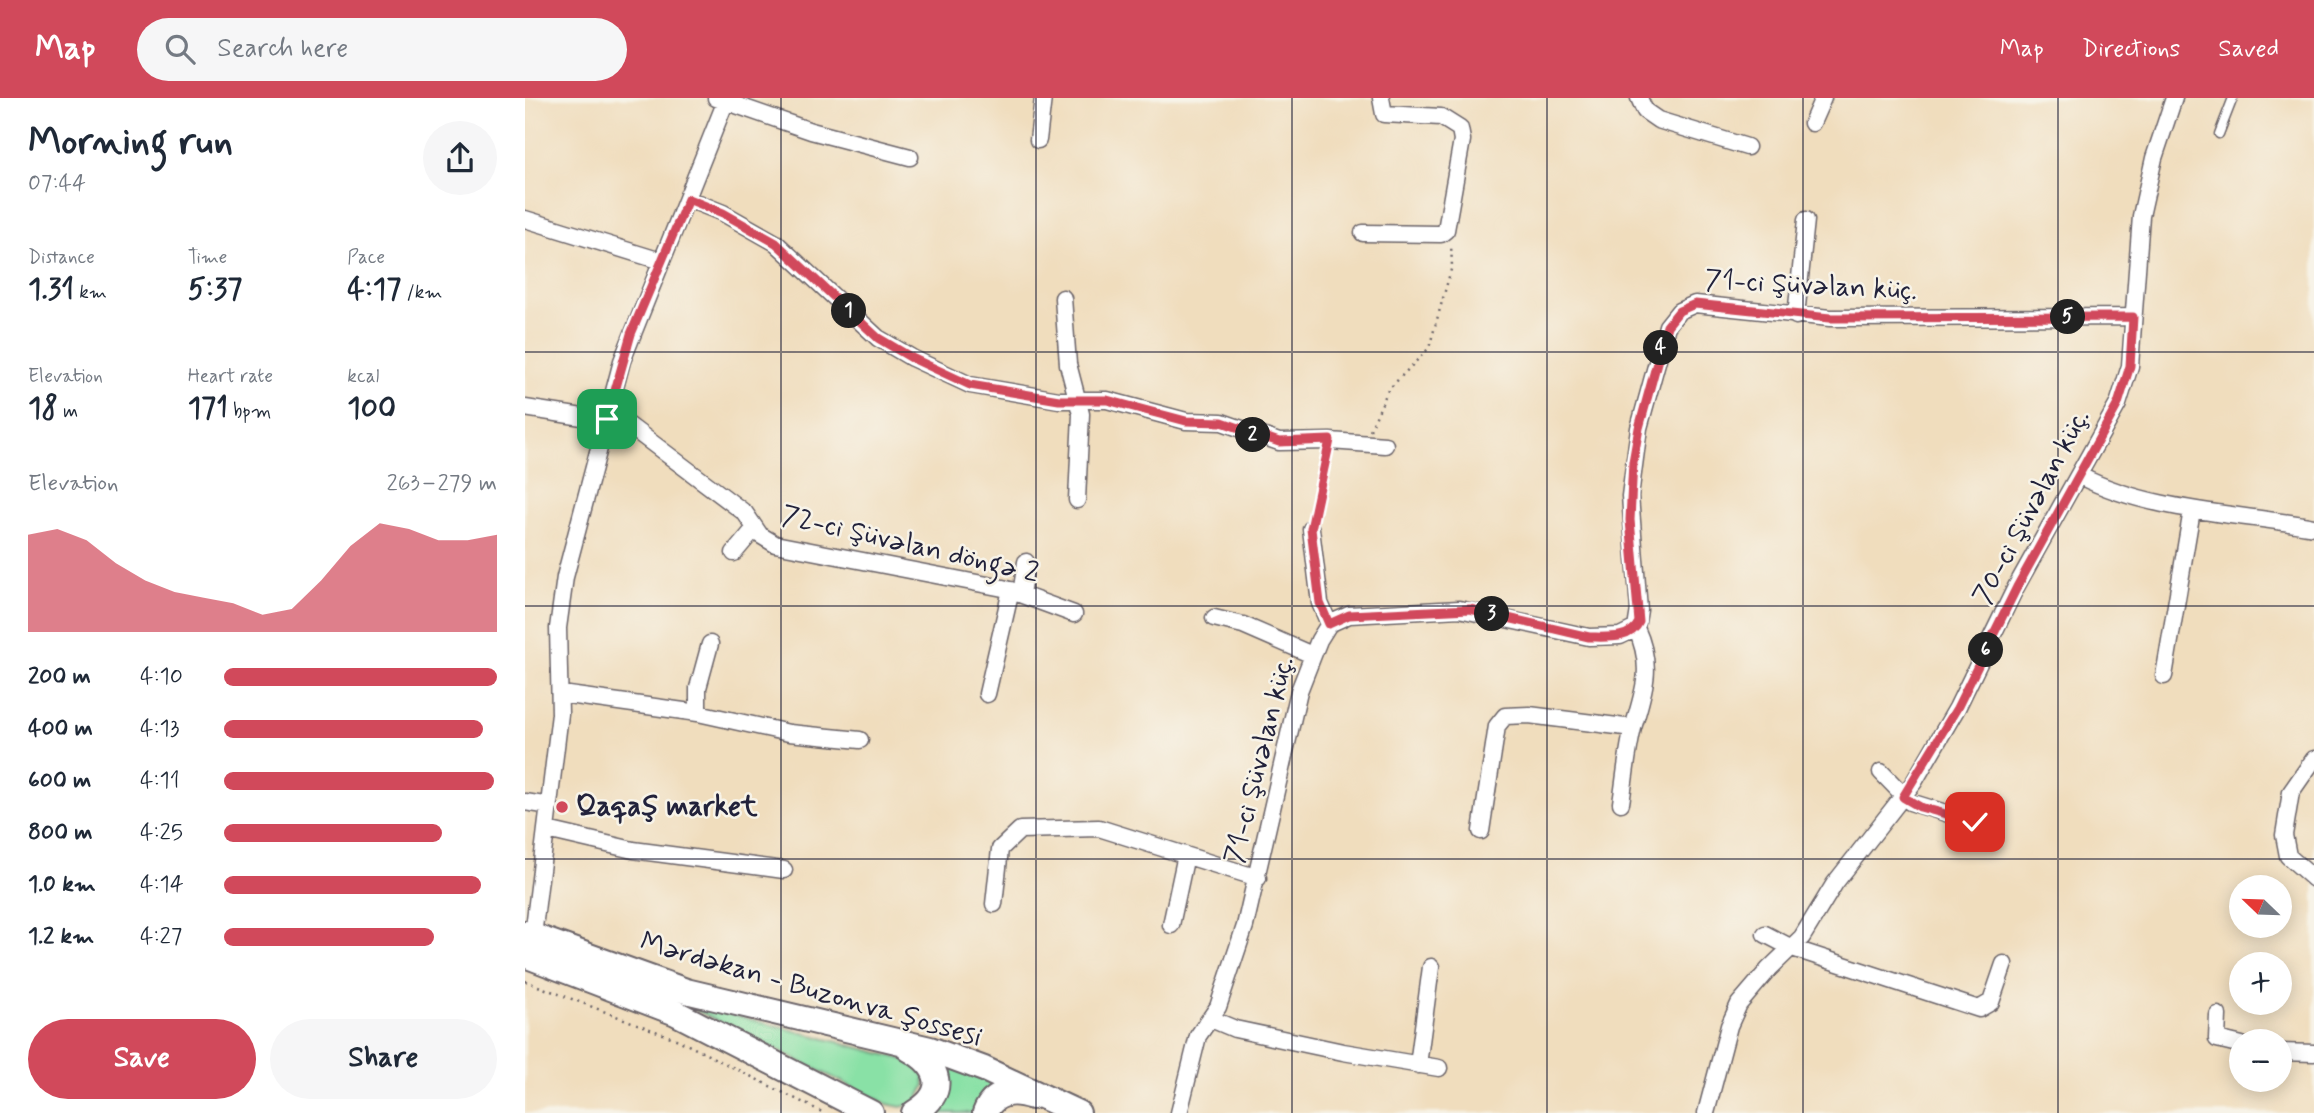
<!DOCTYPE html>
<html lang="en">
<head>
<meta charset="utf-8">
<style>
	body { margin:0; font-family:Mynerve,sans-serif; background:#f6f6f7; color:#1f2937; height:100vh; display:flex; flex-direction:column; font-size:26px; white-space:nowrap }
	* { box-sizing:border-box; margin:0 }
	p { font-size:23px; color:#747a83 }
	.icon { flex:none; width:38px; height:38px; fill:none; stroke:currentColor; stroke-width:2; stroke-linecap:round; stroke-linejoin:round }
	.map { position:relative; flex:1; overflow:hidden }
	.side { display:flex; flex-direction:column; background:#fff; width:525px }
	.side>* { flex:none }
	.needle { width:46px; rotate:293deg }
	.controls { position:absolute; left:1704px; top:777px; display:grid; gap:14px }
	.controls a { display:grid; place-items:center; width:63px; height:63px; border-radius:50%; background:#fff; box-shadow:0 4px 18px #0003; font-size:35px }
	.pin { position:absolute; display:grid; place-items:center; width:60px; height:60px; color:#fff; margin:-30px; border-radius:14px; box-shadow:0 4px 10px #0006 }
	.km { position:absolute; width:35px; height:35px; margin:-18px; border-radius:50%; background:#222; color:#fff; font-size:19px; line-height:35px; text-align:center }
	.round { display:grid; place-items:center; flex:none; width:74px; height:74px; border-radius:37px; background:#f6f6f7 }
	.headline { display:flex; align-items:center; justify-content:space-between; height:119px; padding:0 28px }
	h1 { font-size:38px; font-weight:800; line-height:52px }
	.metrics { display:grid; grid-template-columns:repeat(3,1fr); gap:10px; height:119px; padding:7px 28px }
	.metrics div { display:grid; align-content:center }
	.metrics b { font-size:30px; font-weight:800 }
	.metrics small { font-size:19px; font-weight:400 }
	.metrics p { font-size:19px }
	.chart { height:196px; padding:14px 28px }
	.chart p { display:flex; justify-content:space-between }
	.chart svg { width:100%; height:126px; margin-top:7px; fill:#d1495b; opacity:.7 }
	.action { display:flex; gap:14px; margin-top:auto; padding:14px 28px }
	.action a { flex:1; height:80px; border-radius:42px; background:#d1495b; color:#fff; font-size:28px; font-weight:800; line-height:80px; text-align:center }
	.action a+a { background:#f6f6f7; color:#1f2937 }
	ul { padding:0 28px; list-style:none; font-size:23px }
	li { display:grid; grid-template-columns:112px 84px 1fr; align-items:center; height:52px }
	li i { height:18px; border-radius:9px; background:#d1495b }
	header { display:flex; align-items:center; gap:42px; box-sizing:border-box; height:98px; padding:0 35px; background:#d1495b; color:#fff }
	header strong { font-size:33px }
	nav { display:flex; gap:38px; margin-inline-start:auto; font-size:24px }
	.search { width:490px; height:63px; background:#f6f6f7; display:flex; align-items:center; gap:18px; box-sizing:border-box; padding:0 24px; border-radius:38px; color:#747a83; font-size:26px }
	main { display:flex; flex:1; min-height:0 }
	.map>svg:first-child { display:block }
	.green { fill:#89e1a6; stroke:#568270; stroke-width:2 }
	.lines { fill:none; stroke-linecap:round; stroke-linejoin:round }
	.service-casing { stroke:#6a6368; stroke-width:11 }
	.minor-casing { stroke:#6a6368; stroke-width:19 }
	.primary-casing { stroke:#6a6368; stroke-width:28 }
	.path { stroke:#6a6368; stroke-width:2.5; stroke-dasharray:2 5; stroke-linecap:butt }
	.service { stroke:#fff; stroke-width:8 }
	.minor { stroke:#fff; stroke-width:16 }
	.primary { stroke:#fff; stroke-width:24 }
	.route-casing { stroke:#fff; stroke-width:14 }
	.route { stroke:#d1495b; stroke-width:9 }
	.grid { fill:none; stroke:#22223b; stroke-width:2; stroke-opacity:0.55 }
	.poi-dot { fill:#d1495b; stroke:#f7f3e8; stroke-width:2.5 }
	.labels { text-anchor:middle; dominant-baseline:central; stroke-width:5; stroke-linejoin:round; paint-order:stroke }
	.street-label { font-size:28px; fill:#22223b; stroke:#f7f3e8 }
	.poi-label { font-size:28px; font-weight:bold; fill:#22223b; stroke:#f7f3e8; text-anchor:start }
</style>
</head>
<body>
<header>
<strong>Map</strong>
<div class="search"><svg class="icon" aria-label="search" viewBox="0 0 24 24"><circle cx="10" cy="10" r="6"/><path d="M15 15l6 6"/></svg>Search here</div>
<nav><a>Map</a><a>Directions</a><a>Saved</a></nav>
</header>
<main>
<section class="side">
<div class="headline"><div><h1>Morning run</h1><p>07:44</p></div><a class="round"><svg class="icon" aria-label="share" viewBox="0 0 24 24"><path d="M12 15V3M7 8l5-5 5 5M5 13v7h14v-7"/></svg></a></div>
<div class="metrics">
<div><p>Distance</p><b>1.31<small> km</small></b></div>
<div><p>Time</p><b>5:37</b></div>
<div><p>Pace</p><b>4:17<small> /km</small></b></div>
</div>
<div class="metrics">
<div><p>Elevation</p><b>18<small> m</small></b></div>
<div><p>Heart rate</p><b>171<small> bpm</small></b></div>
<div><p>kcal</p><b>100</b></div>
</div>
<div class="chart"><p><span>Elevation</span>263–279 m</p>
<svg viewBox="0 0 160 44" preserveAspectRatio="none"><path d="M0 44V10L10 8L20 12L30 20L40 26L50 30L60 32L70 34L80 38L90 36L100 26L110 14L120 6L130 8L140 12L150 12L160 10V44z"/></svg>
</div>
<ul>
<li><b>200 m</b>4:10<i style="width:100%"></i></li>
<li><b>400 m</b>4:13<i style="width:95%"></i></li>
<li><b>600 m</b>4:11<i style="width:99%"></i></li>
<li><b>800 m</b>4:25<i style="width:80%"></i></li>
<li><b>1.0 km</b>4:14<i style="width:94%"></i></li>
<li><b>1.2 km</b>4:27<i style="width:77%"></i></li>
</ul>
<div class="action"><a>Save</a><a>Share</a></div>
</section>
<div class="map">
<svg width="1789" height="1015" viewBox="0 0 1789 1015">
	<rect width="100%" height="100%" fill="#f7f3e8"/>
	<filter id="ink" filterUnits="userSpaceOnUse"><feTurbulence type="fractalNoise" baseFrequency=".0143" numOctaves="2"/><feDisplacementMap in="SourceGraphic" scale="14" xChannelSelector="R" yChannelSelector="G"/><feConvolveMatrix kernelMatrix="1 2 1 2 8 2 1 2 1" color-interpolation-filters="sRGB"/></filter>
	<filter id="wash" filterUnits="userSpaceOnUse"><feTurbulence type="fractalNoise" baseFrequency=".00686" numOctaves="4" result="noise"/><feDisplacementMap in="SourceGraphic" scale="28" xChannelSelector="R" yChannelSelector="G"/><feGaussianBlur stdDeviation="1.57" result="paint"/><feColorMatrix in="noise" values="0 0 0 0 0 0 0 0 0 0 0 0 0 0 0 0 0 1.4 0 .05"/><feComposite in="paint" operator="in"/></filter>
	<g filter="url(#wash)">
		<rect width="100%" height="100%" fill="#f0ddbd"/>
		<path class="green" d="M 148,901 L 381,962 L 399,977 L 400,988 L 391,1005 L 376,1009 L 362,1006 Z
			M 416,964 L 479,989 L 450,1015 L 408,1015 Z"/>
	</g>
	<g filter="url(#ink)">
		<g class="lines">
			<defs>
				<path id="service" d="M 1694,36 L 1708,0"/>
				<path id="minor" d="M 191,0 L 286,33 L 385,59
					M 1114,0 L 1120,13 L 1133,22 L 1222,49
					M 1287,25 L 1298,0
					M 513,42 L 518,0
					M 163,101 L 198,115 L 251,145 L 353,240 L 387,260 L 445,287 L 534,302 L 582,302 L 661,323 L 697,324 L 754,344 L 805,343 L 860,347
					M 0,121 L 136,163
					M 838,135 L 916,136 L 921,132 L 937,42 L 935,31 L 916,19 L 859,16 L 856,0
					M 538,200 L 543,266 L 556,316 L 552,402
					M 1271,218 L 1281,122
					M 0,310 L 102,326 L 220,415 L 235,437 L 250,446 L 478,490 L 549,516
					M 1555,378 C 1626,414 1711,415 1789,429
					M 786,431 L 795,505 L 804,526
					M 209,455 L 230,430
					M 496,496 L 501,464
					M 689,520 L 718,527 L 787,557
					M 1639,578 L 1667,412
					M 36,596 L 173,615 L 264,635 L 335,642
					M 462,596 L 486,492
					M 173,615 L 173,590 L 185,546
					M 1789,661 L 1766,694 L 1759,737 L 1763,758 L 1789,781
					M 1356,674 L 1385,704 L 1450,724
					M 0,704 L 25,708
					M 1096,705 C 1100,680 1102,654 1108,630 C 1119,592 1129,569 1111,530
					M 22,732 L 108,752 L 259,772
					M 956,733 L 972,628 L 980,618 L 1004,617 L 1108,630
					M 469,806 L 475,751 L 495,732 L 574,730 L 733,780
					M 646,827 L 661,757
					M 1240,836 L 1267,850 L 1454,911 L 1466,904 L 1479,866
					M 8,838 L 35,616 L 33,530 L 40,479 L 97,263 L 202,0
					M 1693,917 L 1692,941 L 1717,947
					M 686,921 L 710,931 L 818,954 L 914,970
					M 1755,954 L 1789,955
					M 893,967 L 906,869
					M 654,1015 L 673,938 L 693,909 L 720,828 L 774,593 L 794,542 L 804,526 L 824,517 L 934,511 L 1064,539 L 1095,538 L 1111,530 L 1114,512 L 1105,398 L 1114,330 L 1142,228 L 1154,213 L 1170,206 L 1305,220 L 1608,219
					M 1181,1015 L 1204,928 L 1214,906 L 1244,871 L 1277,839 L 1310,785 L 1389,684 L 1432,610 L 1491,489 L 1593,306 L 1605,268 L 1616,118 L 1629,60 L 1649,0"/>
				<path id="primary" d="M 0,835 L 161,893 L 405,951 L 459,971 L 553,1015
					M 0,857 L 151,915 L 346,1015
					M 384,951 C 415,968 424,994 389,1015
					M 460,1015 C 468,994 487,992 507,999"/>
			</defs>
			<use href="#service" class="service-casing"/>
			<use href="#minor" class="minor-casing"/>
			<use href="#primary" class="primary-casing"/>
			<path class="path" d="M 845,332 L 863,292 L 904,250 L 927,168 L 926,146
				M 789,418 L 804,356
				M 0,883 L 151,941 L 299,1015"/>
			<use href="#service" class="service"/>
			<use href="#minor" class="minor"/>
			<use href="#primary" class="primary"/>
		</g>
	</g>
	<g class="lines" filter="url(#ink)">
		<defs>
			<path id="route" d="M 82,321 L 106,236 L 163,101 L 198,115 L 251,145 L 353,240 L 387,260 L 445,287 L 534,302 L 582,302 L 661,323 L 697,324 L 754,344 L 805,342 L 786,431 L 795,505 L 804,526 L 824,517 L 945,511 L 1064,539 C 1081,539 1106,542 1114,524 L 1105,422 L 1108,364 L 1114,330 L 1142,228 L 1154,213 L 1170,206 L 1305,220 L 1608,219 L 1605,268 L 1593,306 L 1492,489 L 1432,610 L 1378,699 L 1395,709 L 1450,724"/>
		</defs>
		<use href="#route" class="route-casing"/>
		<use href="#route" class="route"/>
	</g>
	<path class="grid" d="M 256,0 L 256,1015M 511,0 L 511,1015M 767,0 L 767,1015M 1022,0 L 1022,1015M 1278,0 L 1278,1015M 1533,0 L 1533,1015M 0,254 L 1789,254M 0,508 L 1789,508M 0,761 L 1789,761"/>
	<circle class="poi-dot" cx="37" cy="709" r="7"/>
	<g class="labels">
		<g class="street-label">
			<text transform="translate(1286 188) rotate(3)">71-ci Şüvəlan küç.</text>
			<text transform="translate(1507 409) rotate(-62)">70-ci Şüvəlan küç.</text>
			<text transform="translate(385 447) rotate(13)">72-ci Şüvəlan döngə 2</text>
			<text transform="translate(735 662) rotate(-76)">71-ci Şüvəlan küç.</text>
			<text transform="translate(286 892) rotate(16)">Mərdəkan - Buzonva şossesi</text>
		</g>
		<g class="poi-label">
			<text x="51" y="709">Qaqaş market</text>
		</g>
	</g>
</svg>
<div class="controls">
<a><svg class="needle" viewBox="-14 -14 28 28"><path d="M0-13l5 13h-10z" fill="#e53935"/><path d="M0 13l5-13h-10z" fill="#747a83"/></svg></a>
<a>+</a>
<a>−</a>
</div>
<div class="pin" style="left:82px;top:321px;background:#1e9e55"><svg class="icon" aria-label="arrive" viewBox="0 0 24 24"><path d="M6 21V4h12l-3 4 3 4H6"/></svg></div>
<div class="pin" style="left:1450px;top:724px;background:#d93025"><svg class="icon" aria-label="check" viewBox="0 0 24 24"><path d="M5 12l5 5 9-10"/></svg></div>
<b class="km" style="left:324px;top:213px">1</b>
<b class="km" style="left:728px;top:337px">2</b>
<b class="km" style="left:967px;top:516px">3</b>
<b class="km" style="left:1136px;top:250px">4</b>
<b class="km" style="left:1543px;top:219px">5</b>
<b class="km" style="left:1461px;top:552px">6</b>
</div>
</main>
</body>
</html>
